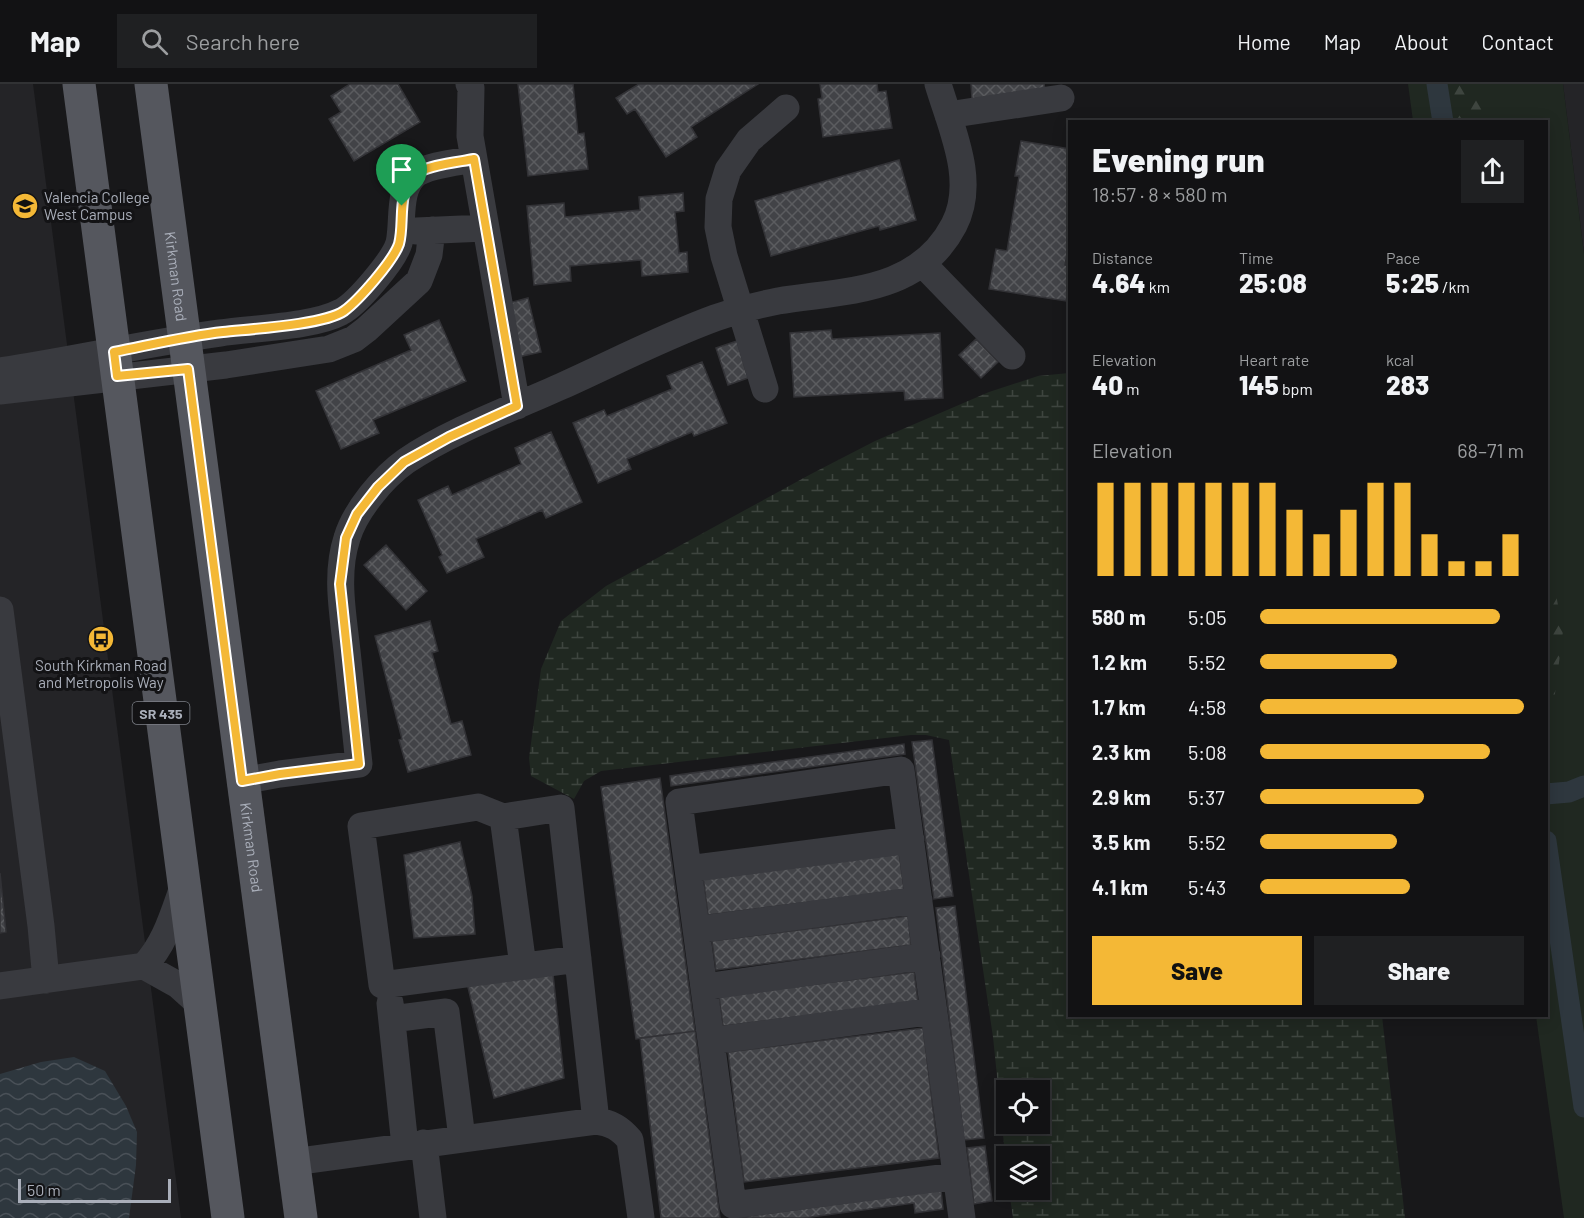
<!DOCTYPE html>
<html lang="en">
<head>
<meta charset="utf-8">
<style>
	body { margin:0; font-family:Barlow,sans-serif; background:#1f2022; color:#f1f3f6; height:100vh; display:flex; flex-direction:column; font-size:22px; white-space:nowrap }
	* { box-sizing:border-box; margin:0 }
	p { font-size:20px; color:#9c9ea0 }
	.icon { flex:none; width:33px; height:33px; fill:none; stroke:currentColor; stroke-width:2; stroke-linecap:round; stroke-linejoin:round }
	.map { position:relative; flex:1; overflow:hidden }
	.side { position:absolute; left:1068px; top:36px; width:480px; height:897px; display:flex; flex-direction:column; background:#121214; border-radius:0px; box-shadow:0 3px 15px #0003,0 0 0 2px #313234 }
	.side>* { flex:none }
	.controls { position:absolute; left:996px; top:996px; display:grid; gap:12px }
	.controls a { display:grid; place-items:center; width:54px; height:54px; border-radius:0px; background:#121214; box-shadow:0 3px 15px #0003,0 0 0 2px #313234; font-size:30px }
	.scale { position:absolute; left:18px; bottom:15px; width:153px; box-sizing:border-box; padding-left:6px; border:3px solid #aaafba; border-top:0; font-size:16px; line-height:21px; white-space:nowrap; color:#aaafba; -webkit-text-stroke:4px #131315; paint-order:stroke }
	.pin { position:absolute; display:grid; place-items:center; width:51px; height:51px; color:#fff; margin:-62px -26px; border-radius:50% 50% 50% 0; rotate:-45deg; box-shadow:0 0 6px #0007 }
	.pin .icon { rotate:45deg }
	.round { display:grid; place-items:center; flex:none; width:63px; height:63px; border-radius:0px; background:#1f2022 }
	.headline { display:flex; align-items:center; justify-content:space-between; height:102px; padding:0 24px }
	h1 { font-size:33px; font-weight:800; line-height:45px }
	.figures { display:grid; grid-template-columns:repeat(3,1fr); gap:9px; height:102px; padding:6px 24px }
	.figures div { display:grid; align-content:center }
	.figures b { font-size:26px; font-weight:800 }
	.figures small { font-size:16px; font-weight:400 }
	.figures p { font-size:16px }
	.chart { height:168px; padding:12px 24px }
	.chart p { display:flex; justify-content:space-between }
	.chart svg { width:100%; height:108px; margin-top:6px; stroke:#f4b836; stroke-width:6 }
	.action { display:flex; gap:12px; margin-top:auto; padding:12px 24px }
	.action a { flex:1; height:69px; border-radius:0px; background:#f4b836; color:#111; font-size:24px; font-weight:800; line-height:69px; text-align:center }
	.action a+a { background:#1f2022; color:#f1f3f6 }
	ul { padding:0 24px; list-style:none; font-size:20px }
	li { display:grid; grid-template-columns:96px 72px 1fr; align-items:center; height:45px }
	li i { height:15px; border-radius:8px; background:#f4b836 }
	header { display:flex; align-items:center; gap:36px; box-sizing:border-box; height:84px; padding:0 30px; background:#121214; border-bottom:2px solid #313234 }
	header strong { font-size:28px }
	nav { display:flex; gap:33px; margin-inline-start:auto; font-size:21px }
	.search { width:420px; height:54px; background:#1f2022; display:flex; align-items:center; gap:15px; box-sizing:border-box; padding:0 21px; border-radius:0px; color:#9c9ea0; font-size:22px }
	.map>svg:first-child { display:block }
	.built { fill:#242427 }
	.green { fill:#202821 }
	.forest { fill:url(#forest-firs) }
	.wetland { fill:url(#wetland-marsh); fill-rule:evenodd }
	.water { fill:url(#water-waves) }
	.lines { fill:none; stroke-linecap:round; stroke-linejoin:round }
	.canal { stroke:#2e373e; stroke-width:21 }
	.building { fill:url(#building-cross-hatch); stroke:#323236; stroke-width:1.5 }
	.minor { stroke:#393a3f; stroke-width:27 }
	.major { stroke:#55575e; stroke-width:33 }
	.route-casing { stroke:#fff; stroke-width:12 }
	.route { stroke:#f4b836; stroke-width:8 }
	.labels { text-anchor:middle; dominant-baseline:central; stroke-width:6; stroke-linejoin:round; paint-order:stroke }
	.shield { fill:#131315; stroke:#7d8088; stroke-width:1.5 }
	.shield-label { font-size:14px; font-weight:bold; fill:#aaafba }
	.poi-label { font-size:15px; fill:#aaafba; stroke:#131315; text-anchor:start }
	.street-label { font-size:15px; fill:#aaafba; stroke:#131315 }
</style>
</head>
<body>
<header>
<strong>Map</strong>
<div class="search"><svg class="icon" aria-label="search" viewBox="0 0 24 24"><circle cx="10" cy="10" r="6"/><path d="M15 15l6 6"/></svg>Search here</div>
<nav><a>Home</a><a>Map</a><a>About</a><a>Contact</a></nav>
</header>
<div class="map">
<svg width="1584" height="1134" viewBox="0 0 1584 1134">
	<defs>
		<pattern id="forest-firs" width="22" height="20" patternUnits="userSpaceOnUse" patternTransform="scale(1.5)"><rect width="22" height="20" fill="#202821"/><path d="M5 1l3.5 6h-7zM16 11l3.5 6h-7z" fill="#3e453f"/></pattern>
		<pattern id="wetland-marsh" width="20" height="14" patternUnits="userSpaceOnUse" patternTransform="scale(1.5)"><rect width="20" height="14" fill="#202821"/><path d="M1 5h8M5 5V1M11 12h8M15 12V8" fill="none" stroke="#3e453f"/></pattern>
		<pattern id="water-waves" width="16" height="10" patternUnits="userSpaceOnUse" patternTransform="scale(1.5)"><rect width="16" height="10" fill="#2e373e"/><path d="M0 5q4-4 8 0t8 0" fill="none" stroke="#4a5158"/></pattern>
		<pattern id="building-cross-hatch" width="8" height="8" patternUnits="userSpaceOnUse" patternTransform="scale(1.5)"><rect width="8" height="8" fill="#424347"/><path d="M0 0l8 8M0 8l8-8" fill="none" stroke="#5b5c5f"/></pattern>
	</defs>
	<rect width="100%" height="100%" fill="#18181a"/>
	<path class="built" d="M 0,0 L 33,0 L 181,1134 L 0,1134 Z
		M 1563,0 L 1584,0 L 1584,170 Z"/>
	<path class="green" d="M 1408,0 L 1563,0 L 1584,170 L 1584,1134 L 1564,1134 L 1536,932 L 1546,932 L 1546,38 L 1413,37 Z"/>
	<path class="forest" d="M 1437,0 L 1481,0 L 1487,37 L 1443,37 Z
		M 1547,464 L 1563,547 L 1552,633 L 1547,634 Z"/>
	<path class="wetland" d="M 1069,289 L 1070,932 L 1382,932 L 1405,1134 L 1013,1134 L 1009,1106 L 1040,1106 L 1040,1072 L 1006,1072 L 1006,1080 L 993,953 L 949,656 L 926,651 L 911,651 L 601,687 L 584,697 L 574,715 L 531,692 L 529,674 L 541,585 L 561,537 L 606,502 L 811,390 L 875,357 L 989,308 L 1038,292 ZM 1006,1006 L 1040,1006 L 1040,1040 L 1006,1040 Z"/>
	<path class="water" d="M 74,973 L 105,987 L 126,1022 L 137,1048 L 136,1081 L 129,1134 L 0,1134 L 0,990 L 41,978 Z"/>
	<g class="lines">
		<path class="canal" d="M 1437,0 L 1443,38
			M 1546,710 L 1569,708 L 1584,702
			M 1546,757 L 1584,1023"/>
	</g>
	<path class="building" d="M 350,0 L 398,0 L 420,38 L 354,77 L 329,35 L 341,28 L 331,12 Z
		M 518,0 L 573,0 L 578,50 L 584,49 L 588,85 L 528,92 Z
		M 639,0 L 758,0 L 691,43 L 697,53 L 666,73 L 635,25 L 627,30 L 616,14 Z
		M 820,0 L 877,0 L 878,8 L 886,7 L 892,44 L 823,53 L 818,15 L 822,14 Z
		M 971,0 L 1044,0 L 1045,6 L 972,15 Z
		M 1021,57 L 1070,65 L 1070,155 L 1065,181 L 1070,182 L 1070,195 L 1066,217 L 989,205 L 996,165 L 1007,167 L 1019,92 L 1015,92 Z
		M 899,76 L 916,136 L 880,146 L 879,142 L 771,172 L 755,117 Z
		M 683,109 L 684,127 L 675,128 L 679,169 L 687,168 L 688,188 L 642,192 L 641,176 L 570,182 L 571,197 L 534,201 L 527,122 L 564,119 L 565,133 L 640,126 L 639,113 Z
		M 528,214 L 541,268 L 518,273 L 505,220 Z
		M 439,236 L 466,297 L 373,336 L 379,349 L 341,365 L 316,307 L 411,266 L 404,251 Z
		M 831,246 L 832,255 L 940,249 L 943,314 L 905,316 L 904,307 L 794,313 L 790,249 Z
		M 976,255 L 998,278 L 981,294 L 959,271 Z
		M 737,257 L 748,294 L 728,301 L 716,264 Z
		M 702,278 L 727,339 L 694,352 L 692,348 L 627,375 L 631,385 L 598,399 L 573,339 L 604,326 L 607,332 L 672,305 L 667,292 Z
		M 551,348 L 582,418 L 546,434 L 542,426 L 476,455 L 484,473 L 447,489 L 439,473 L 442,471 L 418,416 L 448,402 L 452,411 L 521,380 L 515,364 Z
		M 386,461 L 427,507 L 406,526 L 364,481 Z
		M 430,537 L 438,567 L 432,569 L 451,640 L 462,637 L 471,671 L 408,688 L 399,656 L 402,655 L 375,552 Z
		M 932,656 L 953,812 L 934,815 L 912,658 Z
		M 904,660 L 905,670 L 671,702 L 670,692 Z
		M 660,694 L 695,947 L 636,955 L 601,703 Z
		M 460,758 L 472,812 L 475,850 L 414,854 L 404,771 Z
		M 899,768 L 904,806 L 708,831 L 703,792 Z
		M 0,789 L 6,848 L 0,849 Z
		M 955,822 L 984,1054 L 964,1056 L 936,824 Z
		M 908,832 L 911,861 L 716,886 L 712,857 Z
		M 914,888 L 918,918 L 723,942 L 719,912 Z
		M 553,890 L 564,994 L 494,1014 L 467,899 Z
		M 923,944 L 939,1074 L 744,1098 L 728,968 Z
		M 695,947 L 720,1134 L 661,1134 L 640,954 Z
		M 985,1062 L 992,1117 L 974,1120 L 967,1064 Z
		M 941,1106 L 943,1125 L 915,1129 L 914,1119 L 804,1134 L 735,1134 Z"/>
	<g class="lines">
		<path class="minor" d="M 469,0 L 471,4 L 470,52 L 517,322
			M 948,31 L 1061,14
			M 416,147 L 485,144
			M 922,179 L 1012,272
			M 0,287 C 73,276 147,259 220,249 C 253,244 313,243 341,228 C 357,220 394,176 399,159 C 404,137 397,106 416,90 C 428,81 459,78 474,75
			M 765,305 L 724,172 L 718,143 L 719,115 L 728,86 L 749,56 L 786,24
			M 0,307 L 226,281 L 329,265 L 354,255 L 367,245 L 419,197 L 429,171 L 432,146
			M 0,526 L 41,842 L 46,896
			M 242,697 L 280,690 L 359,680 C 355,642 351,605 347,567 C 343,530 335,490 347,454 C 355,427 383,393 406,377 C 452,346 511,325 562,302 C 613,279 663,253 715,234 C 735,227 758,221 778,217 C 844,206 918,210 954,141 C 977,97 951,44 938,0
			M 503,733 L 523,882
			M 688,785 L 911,756
			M 183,803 C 173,831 165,860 144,882 L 178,901 L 198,919
			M 696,846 L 919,816
			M 578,875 L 382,901 L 361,742 L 478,723 L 503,733 L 561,724 L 596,1037
			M 0,902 L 144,882
			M 704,903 L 927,872
			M 390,919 L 405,1062
			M 392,935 L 446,928 L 462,1054
			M 711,957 L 934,927
			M 424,1059 L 433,1134
			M 293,1078 L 596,1037 C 611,1039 620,1044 630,1056 L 641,1134
			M 956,1092 L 733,1121 L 679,718 L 901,686 L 962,1134"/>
		<g class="major">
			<path d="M 79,0 L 228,1134"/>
			<path id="s1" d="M 151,0 L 301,1134"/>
		</g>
	</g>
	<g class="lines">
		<defs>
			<path id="route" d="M 474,75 L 517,322 L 449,353 L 404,378 L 378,403 L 357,430 L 346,454 L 340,500 L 359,680 L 280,690 L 242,697 L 188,285 L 117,292 L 114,268 C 150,261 187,252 223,248 C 250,245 324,241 344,227 C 359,216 393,177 399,160 C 405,138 396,107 416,90 C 427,81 459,78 474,75 Z"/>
		</defs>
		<use href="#route" class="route-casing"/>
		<use href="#route" class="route"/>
	</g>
	<defs>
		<symbol id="university-disc" viewBox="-11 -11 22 22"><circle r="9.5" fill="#f4b836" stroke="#131315"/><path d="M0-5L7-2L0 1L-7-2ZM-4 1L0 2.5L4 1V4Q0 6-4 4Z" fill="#111"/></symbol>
		<symbol id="bus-disc" viewBox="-11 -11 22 22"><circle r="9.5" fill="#f4b836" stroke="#131315"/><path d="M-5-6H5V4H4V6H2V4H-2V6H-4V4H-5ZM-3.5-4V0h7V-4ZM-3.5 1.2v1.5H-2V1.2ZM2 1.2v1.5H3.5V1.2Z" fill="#111"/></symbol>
	</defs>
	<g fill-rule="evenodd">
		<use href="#university-disc" x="10" y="107" width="30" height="30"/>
		<use href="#bus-disc" x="86" y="540" width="30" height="30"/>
	</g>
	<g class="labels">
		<rect class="shield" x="132.5" y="618" width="57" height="22" rx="4.5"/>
		<g class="shield-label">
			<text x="161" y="629">SR 435</text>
		</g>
		<g class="poi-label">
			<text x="44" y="113">Valencia College<tspan x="44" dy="17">West Campus</tspan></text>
			<text x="101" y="581" text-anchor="middle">South Kirkman Road<tspan x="101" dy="17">and Metropolis Way</tspan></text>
		</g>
		<g class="street-label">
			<text stroke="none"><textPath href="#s1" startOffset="194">Kirkman Road</textPath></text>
			<text stroke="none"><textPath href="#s1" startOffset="770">Kirkman Road</textPath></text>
		</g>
	</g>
</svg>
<div class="controls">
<a><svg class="icon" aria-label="locate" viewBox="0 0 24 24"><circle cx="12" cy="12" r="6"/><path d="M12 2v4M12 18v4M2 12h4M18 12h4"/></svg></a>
<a><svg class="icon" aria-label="layers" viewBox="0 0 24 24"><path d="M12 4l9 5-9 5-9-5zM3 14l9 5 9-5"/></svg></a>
</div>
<div class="scale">50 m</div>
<div class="pin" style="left:402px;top:122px;background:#1e9e55"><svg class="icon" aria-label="arrive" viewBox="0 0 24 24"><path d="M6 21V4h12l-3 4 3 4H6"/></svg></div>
<section class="side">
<div class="headline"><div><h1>Evening run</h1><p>18:57 · 8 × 580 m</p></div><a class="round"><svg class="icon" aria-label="share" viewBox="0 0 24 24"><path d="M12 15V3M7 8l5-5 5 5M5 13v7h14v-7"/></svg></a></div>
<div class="figures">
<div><p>Distance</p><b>4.64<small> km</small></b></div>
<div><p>Time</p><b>25:08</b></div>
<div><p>Pace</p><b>5:25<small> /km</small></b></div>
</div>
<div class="figures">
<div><p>Elevation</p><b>40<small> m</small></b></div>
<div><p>Heart rate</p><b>145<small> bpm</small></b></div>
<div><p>kcal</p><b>283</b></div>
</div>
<div class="chart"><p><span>Elevation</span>68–71 m</p>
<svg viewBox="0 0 160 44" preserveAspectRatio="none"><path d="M5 44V6M15 44V6M25 44V6M35 44V6M45 44V6M55 44V6M65 44V6M75 44V17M85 44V27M95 44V17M105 44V6M115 44V6M125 44V27M135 44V38M145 44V38M155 44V27"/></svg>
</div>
<ul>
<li><b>580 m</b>5:05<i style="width:91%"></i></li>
<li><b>1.2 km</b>5:52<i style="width:52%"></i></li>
<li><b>1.7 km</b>4:58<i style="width:100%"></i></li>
<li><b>2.3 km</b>5:08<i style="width:87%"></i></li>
<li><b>2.9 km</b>5:37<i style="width:62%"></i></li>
<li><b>3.5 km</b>5:52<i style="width:52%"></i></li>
<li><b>4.1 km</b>5:43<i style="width:57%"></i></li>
</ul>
<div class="action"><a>Save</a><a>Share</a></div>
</section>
</div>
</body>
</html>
